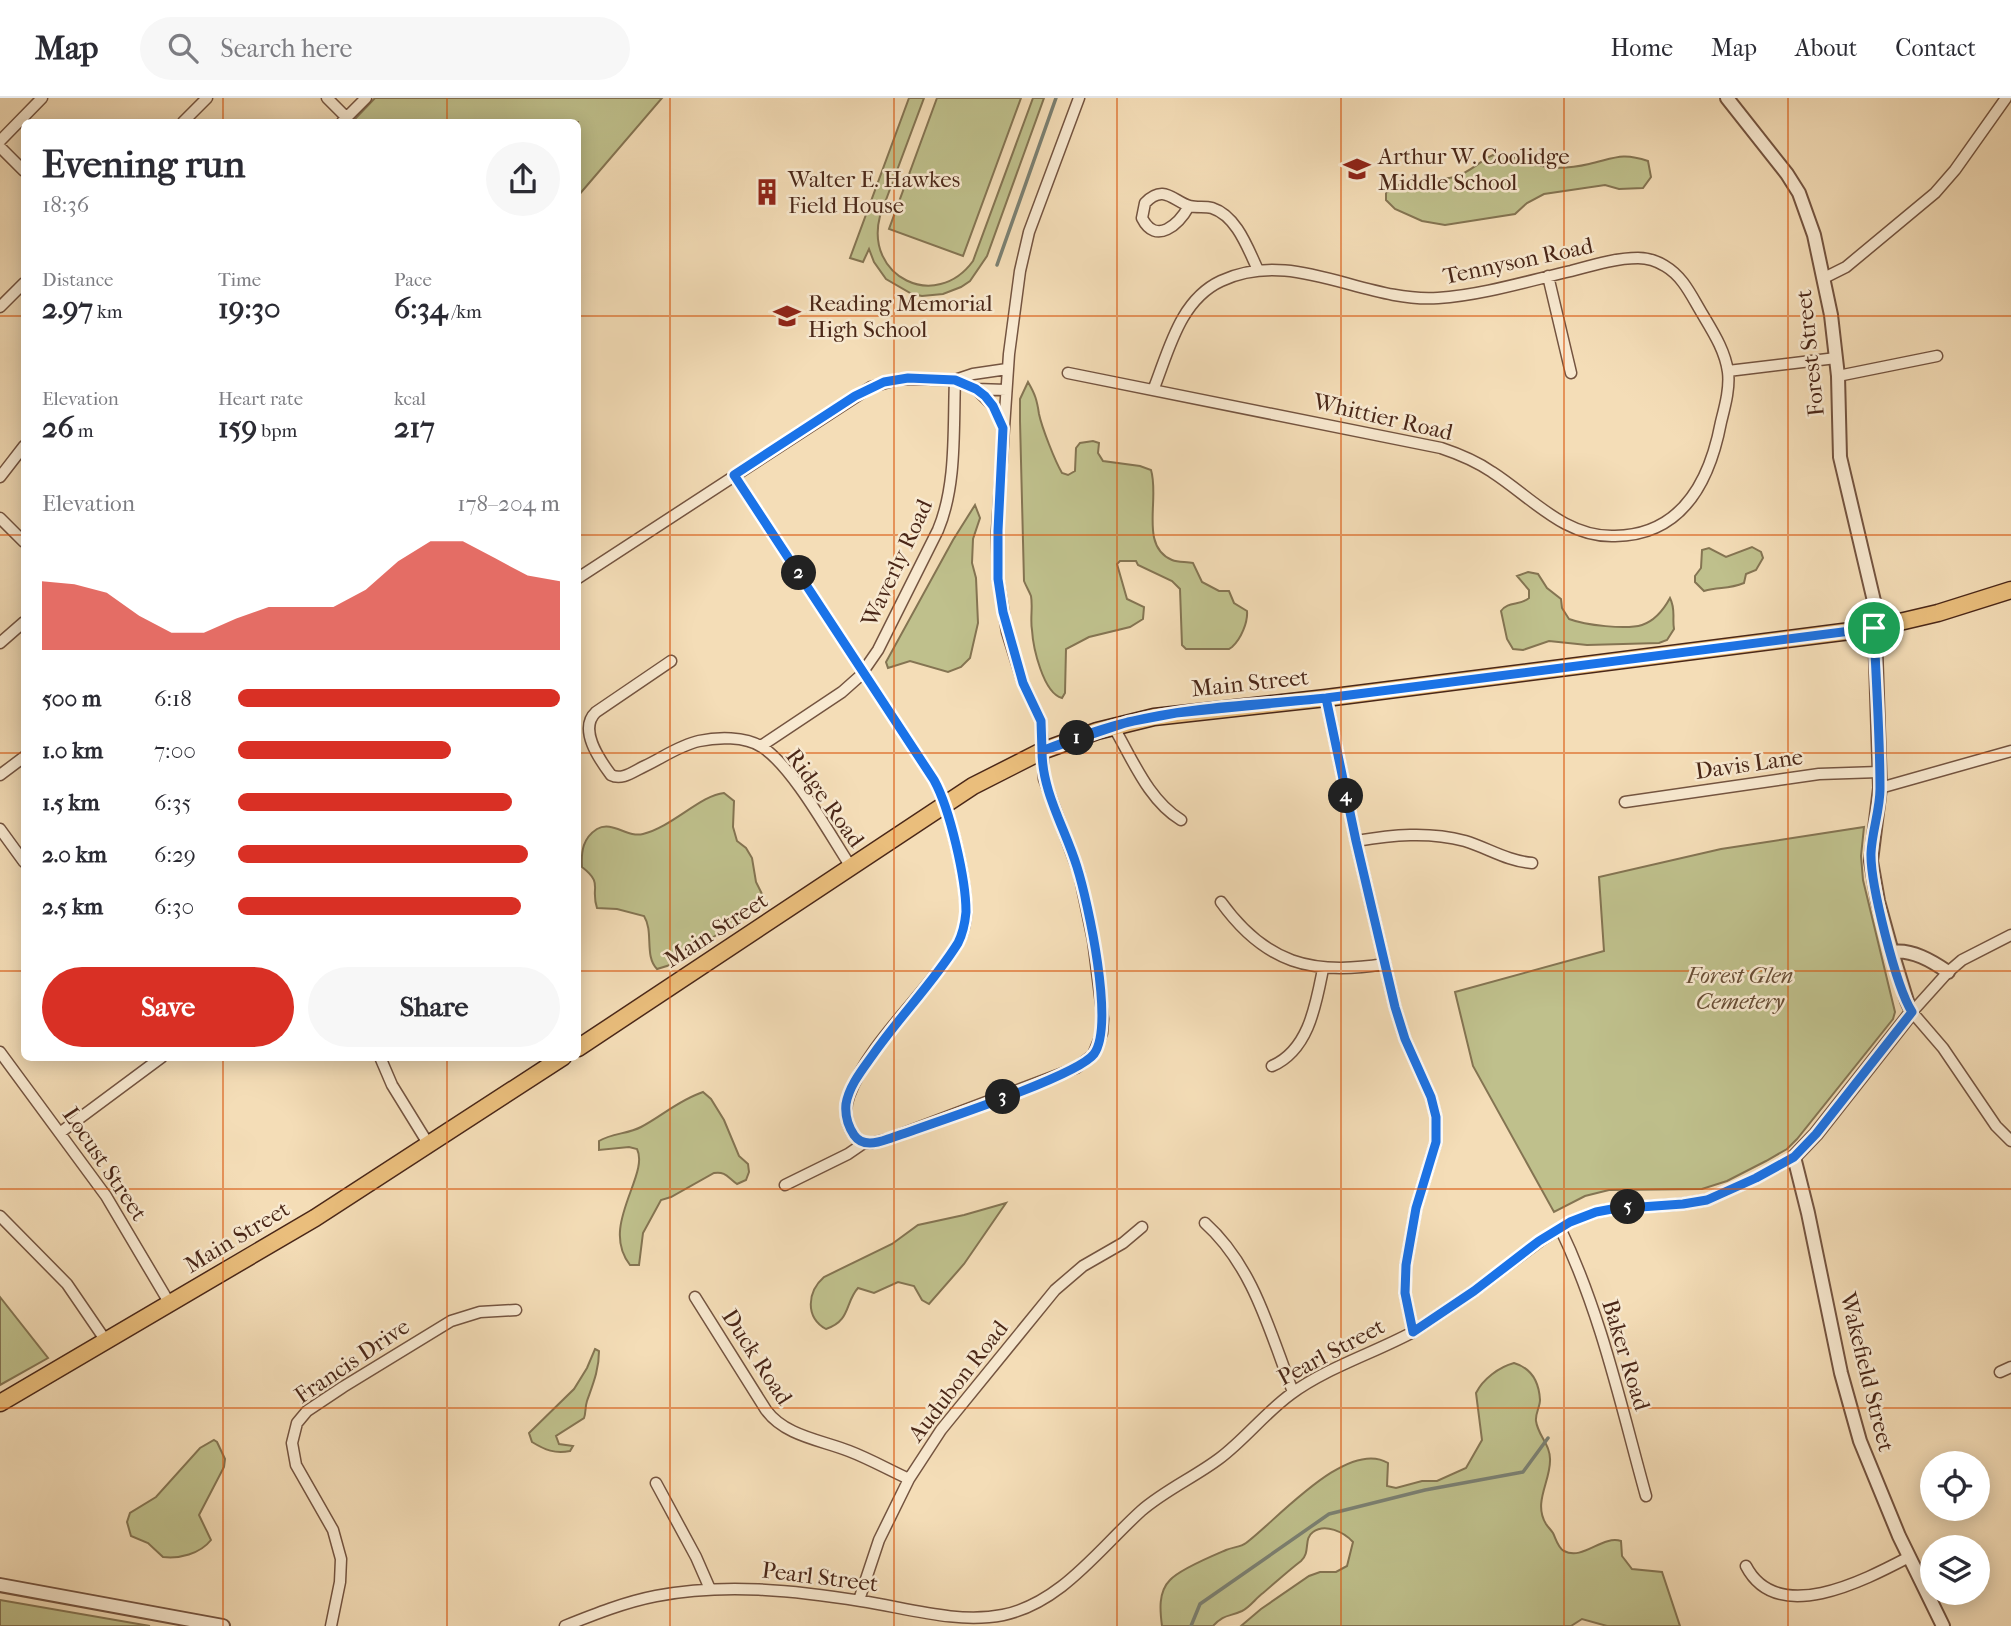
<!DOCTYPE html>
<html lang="en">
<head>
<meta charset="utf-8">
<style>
	body { margin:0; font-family:"IM FELL French Canon",serif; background:#f7f7f7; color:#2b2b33; height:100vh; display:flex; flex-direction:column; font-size:26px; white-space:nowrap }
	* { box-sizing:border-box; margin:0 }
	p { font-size:23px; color:#7c7c81 }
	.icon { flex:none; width:38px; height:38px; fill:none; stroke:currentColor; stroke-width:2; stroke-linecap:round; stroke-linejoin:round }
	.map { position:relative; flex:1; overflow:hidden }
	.details { position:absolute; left:21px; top:21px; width:560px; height:942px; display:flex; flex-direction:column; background:#fff; border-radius:10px; box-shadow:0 4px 18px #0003 }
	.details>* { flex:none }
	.fabs { position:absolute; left:1920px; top:1353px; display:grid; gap:14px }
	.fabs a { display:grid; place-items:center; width:70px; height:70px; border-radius:50%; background:#fff; box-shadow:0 4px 18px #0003; font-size:35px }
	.pin { position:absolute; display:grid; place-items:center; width:60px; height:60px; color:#fff; margin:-30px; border:4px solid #fff; border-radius:50%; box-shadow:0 2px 7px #0007 }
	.km { position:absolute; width:35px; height:35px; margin:-18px; border-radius:50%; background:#222; color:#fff; font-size:19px; line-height:35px; text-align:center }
	.round { display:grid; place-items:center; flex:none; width:74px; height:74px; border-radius:37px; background:#f7f7f7 }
	.head { display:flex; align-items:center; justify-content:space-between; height:119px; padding:0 21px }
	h1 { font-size:38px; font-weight:800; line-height:52px }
	.metrics { display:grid; grid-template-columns:repeat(3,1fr); gap:10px; height:119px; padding:7px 21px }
	.metrics div { display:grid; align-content:center }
	.metrics b { font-size:30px; font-weight:800 }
	.metrics small { font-size:19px; font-weight:400 }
	.metrics p { font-size:19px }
	.chart { height:196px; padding:14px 21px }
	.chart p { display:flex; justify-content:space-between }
	.chart svg { width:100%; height:126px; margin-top:7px; fill:#d93025; opacity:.7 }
	.cta { display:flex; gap:14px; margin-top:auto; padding:14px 21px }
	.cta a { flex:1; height:80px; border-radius:42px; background:#d93025; color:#fff; font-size:28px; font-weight:800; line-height:80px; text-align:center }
	.cta a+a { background:#f7f7f7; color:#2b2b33 }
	ul { padding:0 21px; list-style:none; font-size:23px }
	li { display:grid; grid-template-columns:112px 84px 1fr; align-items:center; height:52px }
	li i { height:18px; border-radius:9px; background:#d93025 }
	header { display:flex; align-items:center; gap:42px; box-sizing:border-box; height:98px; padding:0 35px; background:#fff; border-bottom:2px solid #e1e1e2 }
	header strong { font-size:33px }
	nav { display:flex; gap:38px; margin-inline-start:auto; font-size:24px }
	.search { width:490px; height:63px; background:#f7f7f7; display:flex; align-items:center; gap:18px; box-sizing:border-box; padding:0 24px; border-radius:38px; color:#7c7c81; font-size:26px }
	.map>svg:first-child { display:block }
	.green { fill:#bfc08c; stroke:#847452; stroke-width:2 }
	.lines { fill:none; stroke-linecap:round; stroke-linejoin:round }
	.stream { stroke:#7b8072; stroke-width:3.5 }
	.minor-casing { stroke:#745440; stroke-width:13 }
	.tertiary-casing { stroke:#745440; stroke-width:16 }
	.primary-casing { stroke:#4a2718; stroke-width:19 }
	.minor { stroke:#f8e9d0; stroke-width:10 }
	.tertiary { stroke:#f8e9d0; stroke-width:12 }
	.primary { stroke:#eabe7c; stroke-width:16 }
	.route-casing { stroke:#fff; stroke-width:14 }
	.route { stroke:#1a73e8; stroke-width:9 }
	.grid { fill:none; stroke:#d8540d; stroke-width:2; stroke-opacity:0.55 }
	.labels { text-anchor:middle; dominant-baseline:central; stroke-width:5; stroke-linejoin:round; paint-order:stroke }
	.poi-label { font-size:23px; fill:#4a2718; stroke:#f8e9d0; text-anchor:start }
	.street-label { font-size:23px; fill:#4a2718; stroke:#f8e9d0 }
	.park-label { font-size:23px; font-style:italic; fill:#674d35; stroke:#f8e9d0 }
</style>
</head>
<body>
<header>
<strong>Map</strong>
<div class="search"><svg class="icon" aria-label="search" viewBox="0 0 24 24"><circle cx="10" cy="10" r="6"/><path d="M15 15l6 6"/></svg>Search here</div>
<nav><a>Home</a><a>Map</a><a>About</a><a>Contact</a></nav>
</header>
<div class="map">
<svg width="2011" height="1528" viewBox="0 0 2011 1528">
	<rect width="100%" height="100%" fill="#f4ddb7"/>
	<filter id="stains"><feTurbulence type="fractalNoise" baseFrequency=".00286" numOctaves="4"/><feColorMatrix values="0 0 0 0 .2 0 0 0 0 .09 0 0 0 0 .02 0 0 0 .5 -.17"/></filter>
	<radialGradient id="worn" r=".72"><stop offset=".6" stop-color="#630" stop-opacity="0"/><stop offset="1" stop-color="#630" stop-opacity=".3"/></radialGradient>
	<path class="green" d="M 375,0 L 662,0 L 578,98 L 578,24 L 352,24 Z
		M 909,0 L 924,0 L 880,118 C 864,179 936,214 973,163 L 1033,0 L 1044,0 L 987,158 L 970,183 L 961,189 L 943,196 L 922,198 L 912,196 L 886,181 L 874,164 L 869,151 L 863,164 L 850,160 Z
		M 937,0 L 1021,0 L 963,158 L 889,131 Z
		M 1503,54 C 1533,69 1555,74 1589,66 C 1615,60 1622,54 1648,63 L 1651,79 L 1643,90 L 1619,91 L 1605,87 L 1544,96 L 1527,105 L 1515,116 L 1445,127 L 1422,123 L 1395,111 L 1386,102 L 1386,95 C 1407,77 1429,85 1454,79 C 1472,75 1485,56 1503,54 Z
		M 1028,284 C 1035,296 1037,302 1039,316 C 1042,330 1055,363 1062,375 L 1068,377 L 1075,373 L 1076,350 L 1080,345 L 1093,343 L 1099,345 L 1098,355 L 1103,363 L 1140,368 L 1151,372 C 1160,401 1139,448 1172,462 C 1179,465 1187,463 1193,465 L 1202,484 L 1219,493 L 1229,493 L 1234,505 L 1247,513 C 1248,524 1241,541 1232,549 L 1229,551 L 1186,551 L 1182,547 L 1180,491 L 1172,483 L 1138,467 L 1136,463 L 1120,463 L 1117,466 L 1127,501 L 1144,509 L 1143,521 L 1130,529 L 1089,539 L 1066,551 L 1065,595 L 1062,600 C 1043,595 1033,549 1032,532 C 1030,521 1033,509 1031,498 C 1029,493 1026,488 1024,483 L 1020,323 L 1020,301 Z
		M 975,407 L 980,420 L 973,441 L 972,465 L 976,480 L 978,525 L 970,560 L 961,569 L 948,574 L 910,563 L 888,570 L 886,564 L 953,442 Z
		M 1752,449 L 1761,454 L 1763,460 L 1756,472 L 1746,476 L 1744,485 C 1727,492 1719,488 1704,493 L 1695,484 L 1695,478 L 1701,470 L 1702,452 L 1709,450 L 1726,459 Z
		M 1528,474 L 1538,476 L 1547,490 L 1561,501 L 1562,510 L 1569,521 C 1585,527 1626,532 1642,527 C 1654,523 1664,511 1670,500 C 1676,512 1672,520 1674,531 L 1667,542 L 1659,545 L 1587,547 L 1549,543 L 1523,552 L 1513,551 L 1507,541 L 1501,513 C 1508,503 1520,508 1529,500 L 1529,492 L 1517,478 Z
		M 724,695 L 734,703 L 733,729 L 737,743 L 746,750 L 752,760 L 756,784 L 763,798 L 763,807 L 670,867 L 657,871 C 644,858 654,834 644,818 L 617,811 L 597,810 C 590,789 604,786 582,769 C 581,753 583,740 597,731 C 612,722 627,740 643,736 C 672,729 701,697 724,695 Z
		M 1864,729 L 1861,758 L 1863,782 L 1895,914 L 1893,921 L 1797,1041 L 1787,1051 L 1766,1063 L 1727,1083 L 1702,1091 L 1609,1092 L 1585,1098 L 1554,1114 L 1473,968 L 1455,894 L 1604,853 L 1599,779 L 1721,751 Z
		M 703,994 L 711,1001 L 724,1022 L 739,1058 L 748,1066 L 749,1074 L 746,1082 L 737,1086 C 728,1080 726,1073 714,1075 L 671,1099 L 661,1102 L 643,1135 L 639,1167 L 630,1167 C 599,1128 650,1077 637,1051 L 629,1049 L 599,1052 L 599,1043 C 612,1035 628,1036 641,1029 C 662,1018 679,1002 703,994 Z
		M 1006,1105 L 964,1166 L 929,1206 L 922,1202 L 914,1188 L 898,1184 L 874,1195 L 858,1190 C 845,1204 851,1223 826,1231 C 805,1219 807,1194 824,1179 L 892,1146 L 918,1127 L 964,1117 Z
		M 0,1199 L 48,1260 L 0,1287 Z
		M 595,1251 L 599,1253 C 599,1272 593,1286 587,1303 C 585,1309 586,1315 584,1320 L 556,1338 L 559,1346 L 573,1348 L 570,1353 C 555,1356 545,1352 532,1344 L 529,1335 L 574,1291 L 587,1270 Z
		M 1514,1265 C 1531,1270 1539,1284 1540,1302 C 1540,1309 1535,1316 1536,1323 C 1538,1338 1551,1347 1550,1363 C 1550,1384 1533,1405 1546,1426 C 1548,1429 1551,1432 1553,1435 C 1556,1441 1558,1450 1564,1453 C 1583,1463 1602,1437 1621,1443 L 1622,1458 L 1632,1471 L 1662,1474 L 1680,1528 L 1607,1528 L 1582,1521 L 1571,1528 L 1241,1528 L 1261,1511 L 1309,1478 L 1320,1474 L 1336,1474 L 1347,1468 L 1353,1444 C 1344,1434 1325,1425 1313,1434 C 1303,1441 1311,1454 1301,1463 C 1288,1473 1276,1484 1263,1495 C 1256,1500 1250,1509 1242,1513 C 1229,1519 1224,1516 1213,1528 L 1162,1528 C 1160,1513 1158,1494 1170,1482 C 1180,1471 1212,1458 1226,1452 C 1233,1449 1241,1449 1246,1445 C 1276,1423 1347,1340 1388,1365 L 1387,1388 L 1396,1390 L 1422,1383 L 1437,1383 L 1466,1370 L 1482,1342 L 1476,1295 C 1483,1281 1499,1269 1514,1265 Z
		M 214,1342 L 217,1344 L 225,1361 L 224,1369 L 199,1417 L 211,1442 C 200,1456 179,1461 163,1459 L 148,1445 L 131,1438 L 127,1424 L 130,1415 L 156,1399 L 200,1350 Z
		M 0,1502 L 150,1528 L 0,1528 Z"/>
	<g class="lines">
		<path class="stream" d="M 997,167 L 1056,0
			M 1191,1528 L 1200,1506 L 1329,1416 L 1425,1392 L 1523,1374 L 1548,1340"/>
		<defs>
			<path id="minor" d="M 327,0 L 347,20
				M 183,24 L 207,0
				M 342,24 L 366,0
				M 0,43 L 42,0
				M 0,49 L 24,73
				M 1189,108 C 1179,126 1156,148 1142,120 L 1145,105 C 1164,85 1174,104 1190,108 C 1197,110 1205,108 1212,110 C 1237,118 1248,151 1258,172
				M 1548,178 L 1571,275
				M 1824,180 L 1846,169 L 1935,95 L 1955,72 L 2006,0
				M 0,209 L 24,185
				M 1728,273 L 1836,260
				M 1068,275 L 1441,350 C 1459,356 1476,363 1492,374 C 1531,399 1565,440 1615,438 C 1683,437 1710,382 1721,324 C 1725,308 1730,290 1728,274 C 1725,251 1711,231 1700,212 C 1690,195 1682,178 1665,168 C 1657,163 1648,160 1638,160 C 1616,160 1593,167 1571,173 C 1528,183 1482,197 1438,200 C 1364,205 1293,149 1221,183 C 1180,202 1169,252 1154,290
				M 1838,278 L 1937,258
				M 955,282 L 976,291 L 1006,292
				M 976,291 L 993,308 L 1002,326
				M 734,377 L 934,682 C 950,712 966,780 966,814 C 966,825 963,835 958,845 C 927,896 869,943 849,998 C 843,1014 847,1037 864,1045
				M 0,379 L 24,348
				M 0,420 L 24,444
				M 578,480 L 871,289 L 900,281 L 955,282 L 973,276 L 1007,271
				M 0,545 L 24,524
				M 671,563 L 596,614 C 578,631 599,661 611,677 C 622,683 634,673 645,668 C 662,660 680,647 699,643 C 717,639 745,638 762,649 C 793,669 830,737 851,769
				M 1326,600 L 1356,743 L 1395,909 L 1405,941 L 1431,999 L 1436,1019 L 1436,1044 L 1416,1110 L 1406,1167 L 1405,1195 L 1413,1234
				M 1113,628 C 1132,660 1148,702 1181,722
				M 761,648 L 842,594 L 860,578 L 878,552 L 938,432 C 957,387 953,330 955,282
				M 0,677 L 24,659
				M 1880,690 L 2011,653
				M 1625,704 L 1819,676 L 1879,674
				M 0,731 L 24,764
				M 1356,743 C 1392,737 1428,733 1465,743 C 1488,750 1507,763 1532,765
				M 1221,804 C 1265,865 1312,878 1384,866
				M 2011,837 L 1962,862 L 1948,874 L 1912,914 L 1943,950 L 1996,1028 L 2011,1043
				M 0,954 L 106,1098 L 170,1206
				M 380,959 L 392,987 L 429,1047
				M 1272,968 C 1309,952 1316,906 1323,871
				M 61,1034 L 162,959
				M 785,1087 L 848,1056 L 864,1045 L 872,1045 L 888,1041 L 1076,970 L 1093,957 L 1102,935 L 1103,921 L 1093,842 L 1079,775 L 1044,681 L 1041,623 L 1023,585 L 1007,534 L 998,481 L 997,433 L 1009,256 L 1020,173 L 1029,134 L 1079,0
				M 0,1118 L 67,1186 L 106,1243
				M 1205,1125 C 1254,1169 1270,1235 1293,1294
				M 1560,1130 C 1601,1215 1621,1308 1646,1398
				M 695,1199 L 766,1312 C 785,1338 821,1342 849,1353 C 870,1361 889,1372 909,1381
				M 2000,1274 L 2011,1269
				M 656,1385 L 696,1459 L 710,1491
				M 1746,1468 C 1777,1528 1863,1483 1909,1459
				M 859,1502 L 879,1442 L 909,1381 L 941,1332 L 1055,1192 L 1083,1168 L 1123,1145 L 1142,1129
				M 331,1528 L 340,1484 L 341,1461 L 333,1432 L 296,1367 L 292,1345 L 297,1325 L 307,1313 L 343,1289 L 451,1223 L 480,1214 L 516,1212
				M 565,1528 C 595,1516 625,1504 656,1498 C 723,1485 794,1492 861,1503 C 907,1510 957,1526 1003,1517 C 1061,1505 1099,1451 1141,1413 C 1165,1392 1195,1379 1220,1360 C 1245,1341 1265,1315 1291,1296 C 1326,1270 1374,1255 1413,1234 L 1474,1193 L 1540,1143 L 1570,1124 L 1596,1114 L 1612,1111 L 1683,1106 L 1707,1102 L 1756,1080 L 1794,1059"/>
			<path id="tertiary" d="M 1727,0 L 1787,76 L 1799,95 L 1814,137 L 1831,217 L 1838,278 L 1840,359 L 1874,503 L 1880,690 L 1871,763 L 1878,803 L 1892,854 C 1912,851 1932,863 1948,874
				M 1892,854 L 1907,903 L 1912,914 L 1816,1036 L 1794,1059 L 1808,1115 L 1841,1275 L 1860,1343 L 1899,1438 L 1943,1528
				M 0,1487 L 223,1528"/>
			<path id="primary" d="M 578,950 L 973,688 L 1042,653 L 1097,633 L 1154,619 L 1326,600 L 1874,530 L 1938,515 L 2011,492
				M 0,1305 L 315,1120 L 563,959"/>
		</defs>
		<use href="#minor" class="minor-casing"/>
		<use href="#tertiary" class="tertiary-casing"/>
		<use href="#primary" class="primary-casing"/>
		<use href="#minor" class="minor"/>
		<use href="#tertiary" class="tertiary"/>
		<use href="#primary" class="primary"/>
	</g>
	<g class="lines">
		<defs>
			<path id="route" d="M 1874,530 L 1326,600 L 1176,615 L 1128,624 L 1042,653 L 1041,623 L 1023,585 L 1003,514 L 998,481 L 998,433 L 1003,330 L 993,308 L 985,298 L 976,291 L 955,282 L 908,280 L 884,284 L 855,298 L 734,377 L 934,682 C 950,711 966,781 966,814 C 965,825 963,835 958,845 C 933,885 899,919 872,958 C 862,972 849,988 846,1006 C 845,1016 848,1028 854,1037 C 862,1049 877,1045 888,1041 C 924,1028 1077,979 1094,956 C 1115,927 1088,804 1077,769 C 1065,730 1042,694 1042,653 C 1070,642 1099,631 1129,624 C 1193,608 1261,607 1326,600 L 1356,743 L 1395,909 L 1405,941 L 1431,999 L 1436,1019 L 1436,1044 L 1416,1110 L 1406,1167 L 1405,1195 L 1413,1234 L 1474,1193 L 1539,1143 L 1570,1124 L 1596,1114 L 1612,1111 L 1683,1106 L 1707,1102 L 1756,1080 L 1794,1059 L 1816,1036 L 1912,914 C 1896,889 1870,785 1871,755 C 1872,733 1880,712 1880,691 C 1880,637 1876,584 1874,530"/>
		</defs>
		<use href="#route" class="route-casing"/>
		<use href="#route" class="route"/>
	</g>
	<path class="grid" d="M 223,0 L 223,24M 447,0 L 447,24M 670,0 L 670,1528M 894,0 L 894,1528M 1117,0 L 1117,1528M 1341,0 L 1341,1528M 1564,0 L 1564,1528M 1788,0 L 1788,1528M 0,218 L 24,218M 578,218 L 2011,218M 0,437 L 24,437M 578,437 L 2011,437M 0,655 L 24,655M 578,655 L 2011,655M 0,873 L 24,873M 578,873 L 2011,873M 223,959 L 223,1528M 447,959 L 447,1528M 0,1091 L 2011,1091M 0,1310 L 2011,1310"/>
	<defs>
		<symbol id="school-bare" viewBox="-9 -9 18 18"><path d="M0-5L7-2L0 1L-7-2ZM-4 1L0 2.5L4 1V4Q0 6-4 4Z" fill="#8f2418" stroke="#f8e9d0" stroke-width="2.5" paint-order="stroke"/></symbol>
		<symbol id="building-bare" viewBox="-9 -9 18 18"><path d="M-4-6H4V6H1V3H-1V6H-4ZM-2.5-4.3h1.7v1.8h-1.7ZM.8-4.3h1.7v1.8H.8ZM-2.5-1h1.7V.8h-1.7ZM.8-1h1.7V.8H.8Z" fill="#8f2418" stroke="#f8e9d0" stroke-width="2.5" paint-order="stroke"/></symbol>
	</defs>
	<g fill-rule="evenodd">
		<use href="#school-bare" x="1338" y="52" width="38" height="38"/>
		<use href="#building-bare" x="748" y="75" width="38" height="38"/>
		<use href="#school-bare" x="768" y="199" width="38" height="38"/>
	</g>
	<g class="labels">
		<g class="poi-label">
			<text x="1378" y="58">Arthur W. Coolidge<tspan x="1378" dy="26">Middle School</tspan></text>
			<text x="788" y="81">Walter E. Hawkes<tspan x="788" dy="26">Field House</tspan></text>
			<text x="808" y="205">Reading Memorial<tspan x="808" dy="26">High School</tspan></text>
		</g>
		<g class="street-label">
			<text transform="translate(1518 163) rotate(-12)">Tennyson Road</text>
			<text transform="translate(1810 255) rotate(-96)">Forest Street</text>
			<text transform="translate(1383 319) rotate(13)">Whittier Road</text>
			<text transform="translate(897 465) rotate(-65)">Waverly Road</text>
			<text transform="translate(1250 585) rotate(-6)">Main Street</text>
			<text transform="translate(1749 666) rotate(-8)">Davis Lane</text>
			<text transform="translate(825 700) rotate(54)">Ridge Road</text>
			<text transform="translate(716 832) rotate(-33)">Main Street</text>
			<text transform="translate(105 1066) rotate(56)">Locust Street</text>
			<text transform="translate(237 1139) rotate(-31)">Main Street</text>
			<text transform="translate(1331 1254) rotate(-28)">Pearl Street</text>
			<text transform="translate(1626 1257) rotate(73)">Baker Road</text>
			<text transform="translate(757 1259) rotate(57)">Duck Road</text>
			<text transform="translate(352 1263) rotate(-34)">Francis Drive</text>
			<text transform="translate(1867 1274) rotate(76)">Wakefield Street</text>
			<text transform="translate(958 1283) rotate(-52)">Audubon Road</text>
			<text transform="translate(820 1479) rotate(7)">Pearl Street</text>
		</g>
		<g class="park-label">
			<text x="1740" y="877">Forest Glen<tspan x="1740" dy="26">Cemetery</tspan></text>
		</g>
	</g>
	<rect width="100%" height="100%" filter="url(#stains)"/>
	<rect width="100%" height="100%" fill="url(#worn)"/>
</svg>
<div class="fabs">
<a><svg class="icon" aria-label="locate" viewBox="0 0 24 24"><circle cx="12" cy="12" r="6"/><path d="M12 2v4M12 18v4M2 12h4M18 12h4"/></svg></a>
<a><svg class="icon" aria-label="layers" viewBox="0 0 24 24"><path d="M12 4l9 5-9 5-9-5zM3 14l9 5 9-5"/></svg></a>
</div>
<div class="pin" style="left:1874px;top:530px;background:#1e9e55"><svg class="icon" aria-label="arrive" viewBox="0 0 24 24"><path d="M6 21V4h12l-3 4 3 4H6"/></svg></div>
<b class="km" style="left:1077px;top:640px">1</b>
<b class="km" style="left:799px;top:475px">2</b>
<b class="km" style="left:1003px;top:999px">3</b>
<b class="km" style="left:1346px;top:698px">4</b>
<b class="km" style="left:1628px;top:1109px">5</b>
<section class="details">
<div class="head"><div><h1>Evening run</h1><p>18:36</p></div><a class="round"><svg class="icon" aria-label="share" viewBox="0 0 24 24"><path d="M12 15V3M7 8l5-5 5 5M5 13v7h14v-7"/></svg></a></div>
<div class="metrics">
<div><p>Distance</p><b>2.97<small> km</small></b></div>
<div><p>Time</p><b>19:30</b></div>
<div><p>Pace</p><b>6:34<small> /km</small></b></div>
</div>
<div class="metrics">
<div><p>Elevation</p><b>26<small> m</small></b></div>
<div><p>Heart rate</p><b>159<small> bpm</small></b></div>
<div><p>kcal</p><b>217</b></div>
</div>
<div class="chart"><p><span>Elevation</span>178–204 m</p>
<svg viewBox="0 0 160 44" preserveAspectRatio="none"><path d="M0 44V20L10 21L20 24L30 32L40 38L50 38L60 33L70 29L80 29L90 29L100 23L110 13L120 6L130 6L140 12L150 18L160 20V44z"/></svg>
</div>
<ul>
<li><b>500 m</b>6:18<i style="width:100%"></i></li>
<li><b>1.0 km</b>7:00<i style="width:66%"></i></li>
<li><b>1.5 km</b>6:35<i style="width:85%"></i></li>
<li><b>2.0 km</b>6:29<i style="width:90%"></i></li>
<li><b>2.5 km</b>6:30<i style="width:88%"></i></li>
</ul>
<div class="cta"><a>Save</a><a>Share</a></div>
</section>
</div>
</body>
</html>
